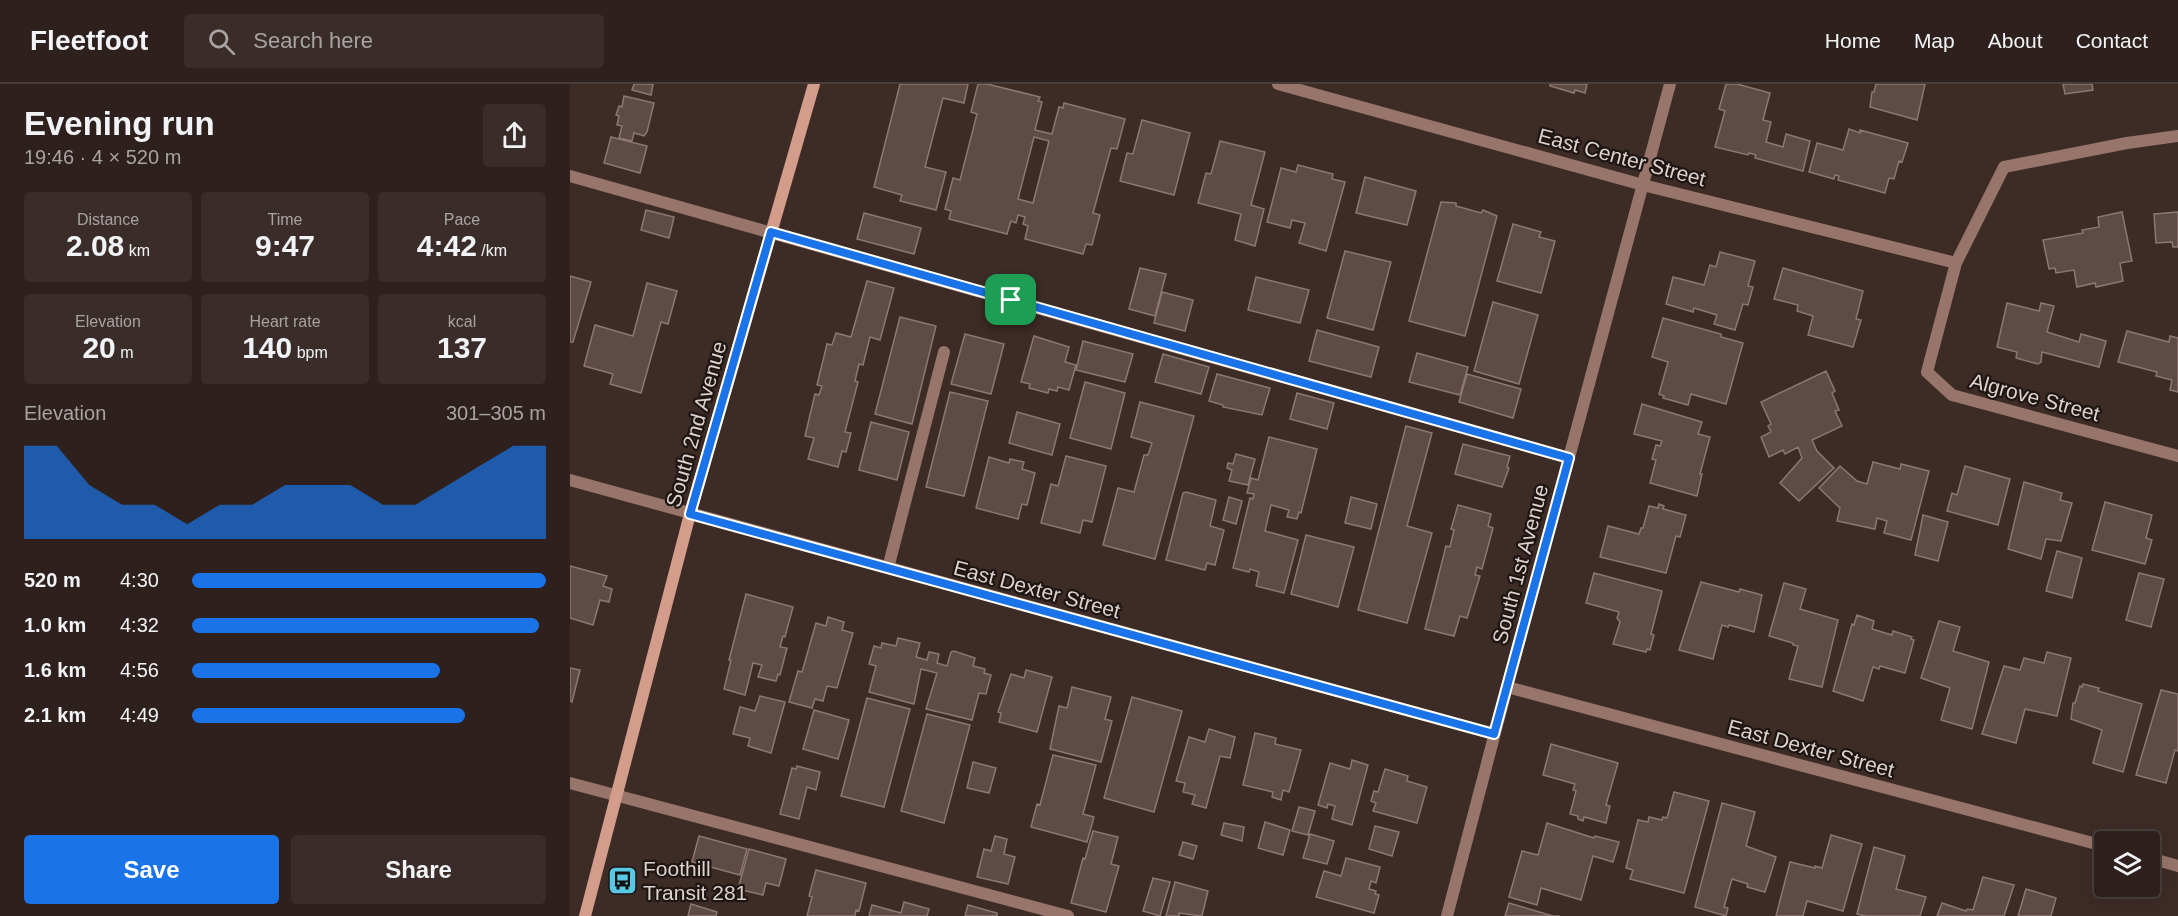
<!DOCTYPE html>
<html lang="en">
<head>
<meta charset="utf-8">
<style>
	body { margin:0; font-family:Helvetica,sans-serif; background:#3a2d29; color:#f1f3f6; height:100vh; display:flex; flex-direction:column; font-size:22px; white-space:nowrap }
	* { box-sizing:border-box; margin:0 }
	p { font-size:20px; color:#a7a3a3 }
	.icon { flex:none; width:33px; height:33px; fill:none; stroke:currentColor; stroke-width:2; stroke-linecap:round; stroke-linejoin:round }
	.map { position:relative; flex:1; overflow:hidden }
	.panel { display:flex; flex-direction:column; background:#2e201c; width:570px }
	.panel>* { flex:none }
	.controls { position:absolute; left:1524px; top:747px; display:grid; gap:12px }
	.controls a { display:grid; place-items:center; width:66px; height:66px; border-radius:6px; background:#2e201c; box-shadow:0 6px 24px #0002,0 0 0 2px #493e3b; font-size:30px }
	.pin { position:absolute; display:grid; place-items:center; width:51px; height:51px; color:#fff; margin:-26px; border-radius:12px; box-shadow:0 3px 9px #0006 }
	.round { display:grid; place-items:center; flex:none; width:63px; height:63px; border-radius:6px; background:#3a2d29 }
	.headline { display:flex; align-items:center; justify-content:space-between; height:102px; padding:0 24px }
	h1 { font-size:33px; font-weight:600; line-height:45px }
	.metrics { display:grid; grid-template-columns:repeat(3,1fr); gap:9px; height:102px; padding:6px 24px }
	.metrics div { display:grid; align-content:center; border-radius:6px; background:#3a2d29; text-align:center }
	.metrics b { font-size:30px; font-weight:600 }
	.metrics small { font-size:16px; font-weight:400 }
	.metrics p { font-size:16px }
	.chart { height:168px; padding:12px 24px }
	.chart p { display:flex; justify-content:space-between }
	.chart svg { width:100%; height:108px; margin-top:6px; fill:#1a73e8; opacity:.7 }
	.button { display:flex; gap:12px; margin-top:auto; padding:12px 24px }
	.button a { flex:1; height:69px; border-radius:6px; background:#1a73e8; color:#fff; font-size:24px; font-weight:600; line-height:69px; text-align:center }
	.button a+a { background:#3a2d29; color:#f1f3f6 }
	ul { padding:0 24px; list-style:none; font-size:20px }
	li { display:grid; grid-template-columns:96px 72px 1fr; align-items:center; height:45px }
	li i { height:15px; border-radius:8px; background:#1a73e8 }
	header { display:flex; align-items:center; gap:36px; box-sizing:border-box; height:84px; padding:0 30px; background:#2e201c; border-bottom:2px solid #493e3b }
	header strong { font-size:28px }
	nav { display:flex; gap:33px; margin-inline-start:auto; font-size:21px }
	.search { width:420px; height:54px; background:#3a2d29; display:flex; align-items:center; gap:15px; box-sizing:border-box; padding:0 21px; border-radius:6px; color:#a7a3a3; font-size:22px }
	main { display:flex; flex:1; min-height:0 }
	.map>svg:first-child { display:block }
	.building { fill:#5f4b45; stroke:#8c7771; stroke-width:1.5; fill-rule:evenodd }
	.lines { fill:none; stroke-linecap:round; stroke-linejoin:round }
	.lane { stroke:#98756b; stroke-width:12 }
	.street { stroke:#98756b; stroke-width:12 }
	.secondary { stroke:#d39c8b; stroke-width:12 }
	.route-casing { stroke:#fff; stroke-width:12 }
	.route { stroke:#1a73e8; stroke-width:8 }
	.labels { text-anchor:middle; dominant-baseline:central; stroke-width:4.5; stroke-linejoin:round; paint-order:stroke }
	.street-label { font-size:21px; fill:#ded2cf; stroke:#1e1613 }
	.poi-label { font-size:21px; fill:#ded2cf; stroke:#1e1613; text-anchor:start }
</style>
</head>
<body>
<header>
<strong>Fleetfoot</strong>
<div class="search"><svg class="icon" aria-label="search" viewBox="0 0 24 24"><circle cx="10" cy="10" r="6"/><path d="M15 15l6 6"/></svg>Search here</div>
<nav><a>Home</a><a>Map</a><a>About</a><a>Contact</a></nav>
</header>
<main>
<section class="panel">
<div class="headline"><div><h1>Evening run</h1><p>19:46 · 4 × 520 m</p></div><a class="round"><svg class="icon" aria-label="share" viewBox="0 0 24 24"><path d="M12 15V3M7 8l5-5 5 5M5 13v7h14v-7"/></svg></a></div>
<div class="metrics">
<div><p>Distance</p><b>2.08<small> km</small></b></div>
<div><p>Time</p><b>9:47</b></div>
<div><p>Pace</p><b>4:42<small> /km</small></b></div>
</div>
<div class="metrics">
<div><p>Elevation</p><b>20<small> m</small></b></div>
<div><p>Heart rate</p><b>140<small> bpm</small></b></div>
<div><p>kcal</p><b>137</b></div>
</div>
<div class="chart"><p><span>Elevation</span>301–305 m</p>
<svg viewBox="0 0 160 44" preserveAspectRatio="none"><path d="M0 44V6L10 6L20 22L30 30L40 30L50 38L60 30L70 30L80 22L90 22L100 22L110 30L120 30L130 22L140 14L150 6L160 6V44z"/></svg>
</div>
<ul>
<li><b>520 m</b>4:30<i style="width:100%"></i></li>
<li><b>1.0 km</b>4:32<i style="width:98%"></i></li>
<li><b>1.6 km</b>4:56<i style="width:70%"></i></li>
<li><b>2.1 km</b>4:49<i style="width:77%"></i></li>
</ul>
<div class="button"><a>Save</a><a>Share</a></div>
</section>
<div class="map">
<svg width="1608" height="832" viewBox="0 0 1608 832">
	<rect width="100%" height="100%" fill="#3d2b26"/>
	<path class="building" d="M 64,0 L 83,0 L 81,11 L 62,6 Z
		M 330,0 L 398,0 L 394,19 L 373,14 L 355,83 L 376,88 L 366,126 L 330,117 L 332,111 L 304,103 Z
		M 408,0 L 417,0 L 470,13 L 468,17 L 472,18 L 465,46 L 482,50 L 489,23 L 493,24 L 494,19 L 555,35 L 547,65 L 541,64 L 523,129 L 530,131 L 522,161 L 516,160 L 513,170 L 455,155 L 458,142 L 453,140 L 455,133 L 448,131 L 446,139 L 441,137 L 437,150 L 379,135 L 381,127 L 375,125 L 383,94 L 390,96 L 407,30 L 401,28 ZM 464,53 L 479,57 L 463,119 L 448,115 Z
		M 980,0 L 1017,0 L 1015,9 L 1005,6 L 1004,9 L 980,2 Z
		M 1156,0 L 1167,0 L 1200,9 L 1193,36 L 1201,38 L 1196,58 L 1213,63 L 1216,50 L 1240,57 L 1233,87 L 1185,74 L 1186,71 L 1179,69 L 1178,71 L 1145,63 L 1155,27 L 1149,25 Z
		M 1306,0 L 1355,0 L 1347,36 L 1300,23 L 1302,8 L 1304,8 Z
		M 1493,0 L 1522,0 L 1523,6 L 1495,10 Z
		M 54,12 L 84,19 L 77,48 L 74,52 L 64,49 L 62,57 L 49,54 L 52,42 L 47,41 L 49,32 L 46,31 L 49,22 L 52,23 Z
		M 572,36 L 620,49 L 604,111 L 550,97 L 557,69 L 563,70 Z
		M 1279,45 L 1290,49 L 1290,46 L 1338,59 L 1332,78 L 1329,77 L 1324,95 L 1319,94 L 1315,109 L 1268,96 L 1269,92 L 1265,91 L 1264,95 L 1239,88 L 1247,59 L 1273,66 Z
		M 41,53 L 77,62 L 70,89 L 34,79 Z
		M 650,57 L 695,68 L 681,121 L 694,125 L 685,162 L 665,156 L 671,130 L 628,119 L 636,89 L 641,90 Z
		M 728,81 L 763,90 L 762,95 L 775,98 L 756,167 L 729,159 L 735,139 L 722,136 L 720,144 L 697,138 L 711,84 L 726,88 Z
		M 795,93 L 846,107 L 837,141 L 786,129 Z
		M 871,118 L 886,119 L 886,122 L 911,129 L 913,126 L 927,132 L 895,252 L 839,237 Z
		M 76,126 L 104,133 L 99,154 L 71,146 Z
		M 1552,128 L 1562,177 L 1550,179 L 1553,197 L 1526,203 L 1525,199 L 1507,203 L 1504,186 L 1486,189 L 1485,184 L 1479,185 L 1473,156 L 1513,149 L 1512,146 L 1529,143 L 1528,133 Z
		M 1608,128 L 1608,163 L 1603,163 L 1602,158 L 1586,159 L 1584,130 Z
		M 294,129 L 351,144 L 344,170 L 287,155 Z
		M 943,140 L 971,148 L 969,153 L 985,157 L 971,209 L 927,197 Z
		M 775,167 L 821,178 L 803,246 L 757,234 Z
		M 1150,168 L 1185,177 L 1178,202 L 1183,203 L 1178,221 L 1173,220 L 1165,246 L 1144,240 L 1147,231 L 1124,224 L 1123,228 L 1096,220 L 1103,193 L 1134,201 L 1140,181 L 1146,183 Z
		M 570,184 L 596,190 L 585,232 L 559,225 Z
		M 1213,184 L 1293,207 L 1286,235 L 1291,236 L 1283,263 L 1238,251 L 1243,232 L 1227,227 L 1228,221 L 1204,215 Z
		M 0,192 L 21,198 L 3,258 L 0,258 Z
		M 686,193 L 739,206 L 730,239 L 678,226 Z
		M 297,197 L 324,204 L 310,256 L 300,253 L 293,281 L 289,280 L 285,297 L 288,298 L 275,348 L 281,349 L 276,368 L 272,367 L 268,383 L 238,375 L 244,354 L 235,352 L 245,310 L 249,311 L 252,302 L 247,301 L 257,260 L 262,261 L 266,249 L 281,253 Z
		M 77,199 L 107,207 L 98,240 L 91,238 L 71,309 L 40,300 L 43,290 L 14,282 L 25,241 L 63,252 Z
		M 592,208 L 623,216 L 615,247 L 584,239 Z
		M 923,218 L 968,231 L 949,300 L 904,287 Z
		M 1437,219 L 1469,227 L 1471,219 L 1484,222 L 1477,248 L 1509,258 L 1511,250 L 1536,257 L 1529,283 L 1472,268 L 1471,278 L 1468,280 L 1446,274 L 1447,268 L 1427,263 Z
		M 330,233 L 366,242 L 342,340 L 305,330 Z
		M 1093,234 L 1151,250 L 1151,253 L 1173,259 L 1156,320 L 1121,310 L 1118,321 L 1093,314 L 1094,312 L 1089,310 L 1098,278 L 1082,273 Z
		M 747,246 L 809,263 L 801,293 L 739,277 Z
		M 1557,247 L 1599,258 L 1600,252 L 1608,254 L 1608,308 L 1600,306 L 1602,296 L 1586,292 L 1587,288 L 1548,278 Z
		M 395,250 L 434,260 L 421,310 L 381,300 Z
		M 464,252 L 499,263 L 495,278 L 506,281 L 499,306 L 488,303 L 487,307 L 479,305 L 478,309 L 459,304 L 460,300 L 451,298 Z
		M 513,257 L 563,270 L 555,298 L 506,286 Z
		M 847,269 L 898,283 L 890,311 L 839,298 Z
		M 593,270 L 639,283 L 631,310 L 585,298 Z
		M 1256,287 L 1265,307 L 1262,309 L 1269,326 L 1265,327 L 1272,342 L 1242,356 L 1247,367 L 1264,384 L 1229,417 L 1210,399 L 1232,374 L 1228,363 L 1215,370 L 1213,366 L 1199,373 L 1191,353 L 1201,348 L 1198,342 L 1201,340 L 1191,318 Z
		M 647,290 L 700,304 L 692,331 L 653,323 L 653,321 L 639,317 Z
		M 897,290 L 951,305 L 943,334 L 889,318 Z
		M 515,298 L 555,309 L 541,365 L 500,354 Z
		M 380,308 L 418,317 L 394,412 L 356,403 Z
		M 727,309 L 764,319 L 757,345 L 720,335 Z
		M 570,318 L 624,332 L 585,475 L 533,461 L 548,404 L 564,408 L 574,371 L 578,371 L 582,359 L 561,353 Z
		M 1072,320 L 1132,338 L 1128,350 L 1140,353 L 1130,390 L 1132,390 L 1127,412 L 1080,399 L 1086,376 L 1082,375 L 1086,361 L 1090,362 L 1092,357 L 1064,350 Z
		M 447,328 L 490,340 L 482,371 L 439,359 Z
		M 301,338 L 339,348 L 327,396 L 289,386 Z
		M 836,342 L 862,349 L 837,442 L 862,449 L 837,539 L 788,526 Z
		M 699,353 L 747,365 L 731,429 L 729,428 L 727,435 L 717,433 L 719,426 L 701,421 L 695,447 L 728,456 L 714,509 L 686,502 L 689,488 L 680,485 L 679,488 L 663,484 L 680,414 L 683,415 L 684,410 L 677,409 L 681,394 L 688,396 Z
		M 893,360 L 940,372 L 937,383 L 939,384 L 932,403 L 885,390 Z
		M 666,370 L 685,375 L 678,401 L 659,397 L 662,386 L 657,384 L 658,379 L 663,380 Z
		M 496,372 L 536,382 L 522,438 L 513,436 L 510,449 L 471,439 L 481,400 L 488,402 Z
		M 419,373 L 439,379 L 440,375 L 454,378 L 452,385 L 465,389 L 457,421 L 452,420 L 448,435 L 406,424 Z
		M 1303,378 L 1330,385 L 1331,380 L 1359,387 L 1341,456 L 1314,449 L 1317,437 L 1307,434 L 1305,445 L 1267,437 L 1270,424 L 1249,404 L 1270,382 L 1287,397 L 1297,400 Z
		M 1395,382 L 1440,395 L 1428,441 L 1377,427 L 1382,409 L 1387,411 Z
		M 1454,398 L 1492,409 L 1490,416 L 1502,419 L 1491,457 L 1476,455 L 1471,475 L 1438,465 Z
		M 616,408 L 646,416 L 640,442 L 654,446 L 645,481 L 637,479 L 635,486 L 596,476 L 613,409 Z
		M 659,413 L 672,417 L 666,440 L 653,436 Z
		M 781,413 L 807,420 L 801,445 L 775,439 Z
		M 1535,418 L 1582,431 L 1576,454 L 1582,456 L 1575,480 L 1522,466 Z
		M 1089,420 L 1094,422 L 1093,425 L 1116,431 L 1110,453 L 1106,452 L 1096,489 L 1030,473 L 1038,442 L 1069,450 L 1071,444 L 1073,444 L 1079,422 L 1088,424 Z
		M 888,421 L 921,430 L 918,442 L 923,444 L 912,485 L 907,483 L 905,491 L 910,492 L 897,534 L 890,532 L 884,552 L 855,545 L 876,462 L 880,463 L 884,446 L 881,445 Z
		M 1353,431 L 1378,438 L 1368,477 L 1345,471 Z
		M 736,451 L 784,463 L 768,523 L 721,510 Z
		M 1487,467 L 1512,474 L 1502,514 L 1476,507 Z
		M 0,482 L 37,492 L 33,502 L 42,505 L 39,518 L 30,516 L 23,541 L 0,534 Z
		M 1024,489 L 1092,507 L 1081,550 L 1084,551 L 1080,566 L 1077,565 L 1076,568 L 1043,560 L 1050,538 L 1047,534 L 1049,528 L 1016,519 Z
		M 1569,489 L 1594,495 L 1581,543 L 1556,536 Z
		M 1131,498 L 1169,508 L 1170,505 L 1192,511 L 1184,548 L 1159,541 L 1158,543 L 1152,541 L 1143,575 L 1109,566 Z
		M 1214,499 L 1236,505 L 1230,525 L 1268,536 L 1252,603 L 1219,595 L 1228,562 L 1223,561 L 1223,559 L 1199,552 Z
		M 176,510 L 223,523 L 215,553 L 213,552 L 210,563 L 217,564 L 210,591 L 208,590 L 206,597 L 188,593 L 192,581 L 183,579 L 175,611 L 154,605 L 161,576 L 159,576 Z
		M 1287,531 L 1304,537 L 1302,545 L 1322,551 L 1323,547 L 1342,553 L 1341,555 L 1344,556 L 1335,589 L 1310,582 L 1309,585 L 1303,583 L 1293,617 L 1263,607 L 1282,540 L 1284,541 Z
		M 258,533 L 274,538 L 272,546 L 283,549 L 267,604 L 257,602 L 253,617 L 245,615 L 242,624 L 219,618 L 228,587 L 232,588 L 246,539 L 256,542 Z
		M 1369,537 L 1390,543 L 1383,567 L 1419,578 L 1402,645 L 1371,636 L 1380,604 L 1351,594 Z
		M 328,554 L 350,559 L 346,573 L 357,576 L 359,568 L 369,570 L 367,579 L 377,582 L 381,568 L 384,567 L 405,574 L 403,582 L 415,585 L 414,589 L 421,591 L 416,610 L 409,609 L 402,636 L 356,625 L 367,589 L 351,585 L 344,620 L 299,608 L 306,582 L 299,580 L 304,562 L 311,564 L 312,559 L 326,562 Z
		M 1477,568 L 1501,574 L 1487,632 L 1455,625 L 1446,659 L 1412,650 L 1434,582 L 1450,586 L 1454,574 L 1474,579 Z
		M 0,584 L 10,586 L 2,618 L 0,617 Z
		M 456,586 L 482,593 L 467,648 L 429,638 L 431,629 L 428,628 L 441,590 L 454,594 Z
		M 1513,600 L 1529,604 L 1528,607 L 1572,620 L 1553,688 L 1523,679 L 1532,646 L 1501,635 L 1503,619 L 1505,619 L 1510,602 L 1512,603 Z
		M 502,603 L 541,613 L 535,635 L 542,637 L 531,678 L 480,665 L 489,622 L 497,624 Z
		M 1591,606 L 1608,610 L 1608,667 L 1605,666 L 1596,699 L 1566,691 Z
		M 190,612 L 215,618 L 201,669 L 178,662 L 180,654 L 163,650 L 170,623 L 185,627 Z
		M 562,613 L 612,627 L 584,728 L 534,714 Z
		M 297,614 L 340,625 L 314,723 L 271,712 Z
		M 244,626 L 279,636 L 268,675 L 233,665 Z
		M 357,630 L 400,641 L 374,739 L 331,727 Z
		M 639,645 L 665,653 L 660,674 L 650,672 L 636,724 L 622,720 L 625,711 L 613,708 L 615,699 L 606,697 L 619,653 L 635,658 Z
		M 685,649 L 706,654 L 705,660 L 731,666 L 719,708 L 713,706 L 711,716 L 702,713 L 703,708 L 673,701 Z
		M 981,660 L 1048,679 L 1036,721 L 1040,722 L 1036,739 L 1014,733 L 1013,737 L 1008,735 L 1008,732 L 1000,730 L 1006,707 L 1003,706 L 1005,700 L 973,691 Z
		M 483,671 L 526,681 L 513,730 L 524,733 L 517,758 L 461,743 L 467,720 L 470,721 Z
		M 782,676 L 798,681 L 782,741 L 762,735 L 765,722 L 758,720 L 757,724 L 748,721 L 760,679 L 780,685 Z
		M 403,678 L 426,684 L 419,709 L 397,704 Z
		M 227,682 L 250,688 L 246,706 L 237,703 L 229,735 L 210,730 L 222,684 L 226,685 Z
		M 815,685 L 838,692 L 837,697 L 857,703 L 847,739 L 803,727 L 806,719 L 801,717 L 804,707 L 808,708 Z
		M 1104,708 L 1139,717 L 1114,809 L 1060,795 L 1063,786 L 1056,784 L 1068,736 L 1078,738 L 1079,733 L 1092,736 L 1093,733 L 1097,734 Z
		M 1152,719 L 1185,728 L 1176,762 L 1206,773 L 1195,808 L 1177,803 L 1178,800 L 1162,795 L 1154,823 L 1158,824 L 1156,832 L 1125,823 Z
		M 729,723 L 745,727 L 738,751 L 722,747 Z
		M 695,738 L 720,746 L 713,771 L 688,764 Z
		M 654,739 L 674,743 L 672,757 L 651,751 Z
		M 977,739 L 1024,754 L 1025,752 L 1049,758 L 1043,778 L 1023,772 L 1011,816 L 971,804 L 967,821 L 939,813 L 952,767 L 968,771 Z
		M 805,742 L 829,748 L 822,772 L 799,765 Z
		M 523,747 L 548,753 L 541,780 L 549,782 L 536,828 L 501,819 L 513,774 L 515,775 Z
		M 740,750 L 764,757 L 757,780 L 733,774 Z
		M 1261,751 L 1292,760 L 1273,827 L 1237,817 L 1233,832 L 1206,832 L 1220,778 L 1245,784 L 1245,782 L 1252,784 Z
		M 129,752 L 177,765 L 170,791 L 122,778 Z
		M 425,752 L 437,755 L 434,770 L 445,773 L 438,800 L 407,793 L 414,765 L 421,767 Z
		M 613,758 L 627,762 L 623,775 L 609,771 Z
		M 1304,763 L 1335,772 L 1326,805 L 1356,813 L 1350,832 L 1295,832 L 1287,830 Z
		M 179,765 L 216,775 L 209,802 L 196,799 L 193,811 L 168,805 Z
		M 776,774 L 810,783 L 806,799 L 801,797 L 799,805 L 806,807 L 805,810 L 809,811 L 804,829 L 746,813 L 754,787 L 771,792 Z
		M 246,786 L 296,799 L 289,827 L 286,826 L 285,832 L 237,832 L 242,813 L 239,812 Z
		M 1413,793 L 1444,801 L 1434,832 L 1367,832 L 1372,819 L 1396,827 L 1397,825 L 1403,826 Z
		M 583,794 L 600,798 L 590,832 L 573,827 Z
		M 605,798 L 638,807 L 632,832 L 609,829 L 609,832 L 596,832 Z
		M 1456,805 L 1486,814 L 1481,832 L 1448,832 Z
		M 334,818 L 359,825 L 357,832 L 299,832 L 302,821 L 331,829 Z
		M 939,819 L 983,832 L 990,832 L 935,832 Z
		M 121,820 L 147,828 L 146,832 L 118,832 Z
		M 398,821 L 427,829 L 427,832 L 395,832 Z"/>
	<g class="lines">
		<path class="lane" d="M 0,92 L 999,374
			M 318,484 L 374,268
			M 0,699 L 498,832"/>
		<path class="street" d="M 708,0 L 1073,101 L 1386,179
			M 1608,52 L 1557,59 L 1434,83 L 1386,179 L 1357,288 L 1382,311 L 1608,372
			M 0,396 L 924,650
			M 937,603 L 1534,762
			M 1580,774 L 1608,782
			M 877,832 L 937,603 L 1100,0"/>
		<path class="secondary" d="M 15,832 L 120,430 L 244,0"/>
	</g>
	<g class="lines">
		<defs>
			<path id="route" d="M 201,148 L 999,374 L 924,650 L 120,430 Z"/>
		</defs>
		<use href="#route" class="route-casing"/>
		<use href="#route" class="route"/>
	</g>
	<defs>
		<symbol id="bus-square" viewBox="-11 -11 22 22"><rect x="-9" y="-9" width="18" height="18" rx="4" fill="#59c8e5" stroke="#1e1613"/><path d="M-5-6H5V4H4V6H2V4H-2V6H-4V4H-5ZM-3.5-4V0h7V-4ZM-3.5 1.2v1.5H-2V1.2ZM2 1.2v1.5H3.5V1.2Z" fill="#111"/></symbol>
	</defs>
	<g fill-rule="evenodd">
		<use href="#bus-square" x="36" y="780" width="33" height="33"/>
	</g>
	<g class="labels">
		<g class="street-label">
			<text transform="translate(1052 73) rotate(15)">East Center Street</text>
			<text transform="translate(1465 313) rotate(15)">Algrove Street</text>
			<text transform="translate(126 340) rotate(-74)">South 2nd Avenue</text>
			<text transform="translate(950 480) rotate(-75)">South 1st Avenue</text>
			<text transform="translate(467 505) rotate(15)">East Dexter Street</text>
			<text transform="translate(1241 664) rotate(15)">East Dexter Street</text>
		</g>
		<g class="poi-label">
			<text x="73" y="784">Foothill<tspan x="73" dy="24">Transit 281</tspan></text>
		</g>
	</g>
</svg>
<div class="controls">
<a><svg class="icon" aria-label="layers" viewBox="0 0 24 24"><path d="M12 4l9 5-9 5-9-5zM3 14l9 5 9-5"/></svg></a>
</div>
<div class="pin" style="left:441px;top:216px;background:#1e9e55"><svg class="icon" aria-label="arrive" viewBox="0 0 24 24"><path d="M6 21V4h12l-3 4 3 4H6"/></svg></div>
</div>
</main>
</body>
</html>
